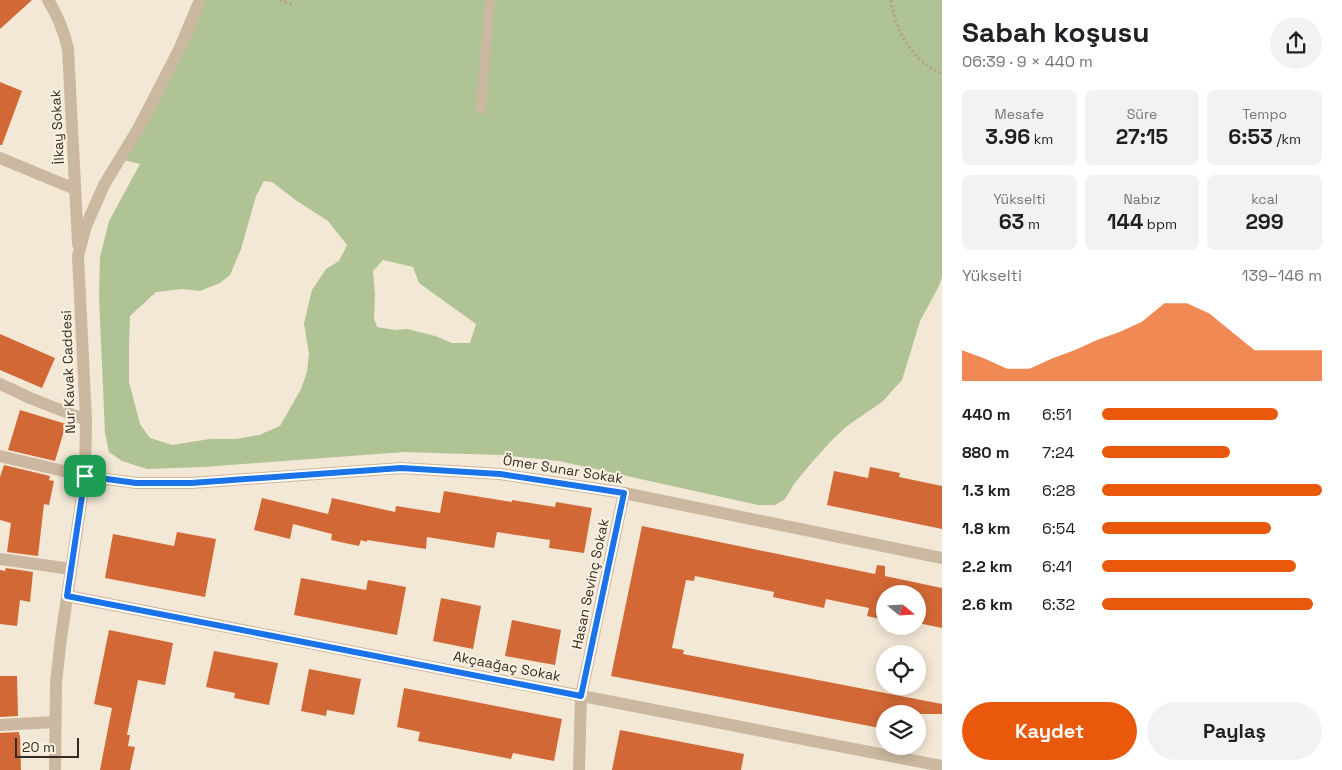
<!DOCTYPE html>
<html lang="tr">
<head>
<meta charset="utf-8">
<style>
	body { margin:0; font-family:"Space Grotesk",sans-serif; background:#f2f2f2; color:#202124; height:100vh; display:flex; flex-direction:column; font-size:19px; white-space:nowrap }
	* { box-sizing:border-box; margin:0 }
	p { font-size:16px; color:#757577 }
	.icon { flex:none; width:28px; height:28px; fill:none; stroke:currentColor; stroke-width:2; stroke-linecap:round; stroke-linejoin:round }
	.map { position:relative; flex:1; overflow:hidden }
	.details { display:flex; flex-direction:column; background:#fff; width:400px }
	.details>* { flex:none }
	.needle { width:32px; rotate:108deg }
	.tools { position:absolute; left:876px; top:585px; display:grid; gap:10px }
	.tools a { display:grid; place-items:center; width:50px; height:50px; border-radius:50%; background:#fff; box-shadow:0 2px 12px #0003; font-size:25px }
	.scale { position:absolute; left:15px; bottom:12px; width:64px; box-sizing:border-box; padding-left:5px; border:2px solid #352b24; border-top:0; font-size:14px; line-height:18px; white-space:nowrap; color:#352b24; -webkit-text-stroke:4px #faf1e1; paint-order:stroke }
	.pin { position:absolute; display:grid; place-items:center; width:42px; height:42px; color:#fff; margin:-21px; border-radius:10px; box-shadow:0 2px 8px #0006 }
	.round { display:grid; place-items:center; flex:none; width:52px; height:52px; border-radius:26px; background:#f2f2f2 }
	.overview { display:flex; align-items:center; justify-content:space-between; height:85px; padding:0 20px }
	h1 { font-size:28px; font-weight:800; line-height:38px }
	.metrics { display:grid; grid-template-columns:repeat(3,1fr); gap:8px; height:85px; padding:5px 20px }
	.metrics div { display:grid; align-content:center; border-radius:8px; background:#f2f2f2; text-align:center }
	.metrics b { font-size:21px; font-weight:800 }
	.metrics small { font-size:14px; font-weight:400 }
	.metrics p { font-size:14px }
	.chart { height:140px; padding:10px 20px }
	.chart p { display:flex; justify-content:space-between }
	.chart svg { width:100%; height:90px; margin-top:5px; fill:#ea580c; opacity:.7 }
	.primary-button { display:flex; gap:10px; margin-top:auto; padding:10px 20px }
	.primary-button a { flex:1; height:58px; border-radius:30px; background:#ea580c; color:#fff; font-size:20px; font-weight:800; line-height:58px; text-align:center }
	.primary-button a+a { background:#f2f2f2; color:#202124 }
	ul { padding:0 20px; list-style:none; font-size:16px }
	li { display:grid; grid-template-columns:80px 60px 1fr; align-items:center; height:38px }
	li i { height:12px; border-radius:6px; background:#ea580c }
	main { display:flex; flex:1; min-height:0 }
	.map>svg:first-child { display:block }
	.green { fill:#afc394; fill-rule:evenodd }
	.building { fill:#d16835 }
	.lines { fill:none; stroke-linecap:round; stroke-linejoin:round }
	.path { stroke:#b7a28b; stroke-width:3; stroke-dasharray:2.5 2.5; stroke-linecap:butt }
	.lane { stroke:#cbb8a0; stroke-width:10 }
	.street { stroke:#cbb8a0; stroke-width:12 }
	.route-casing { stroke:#fff; stroke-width:10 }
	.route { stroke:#1a73e8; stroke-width:6 }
	.labels { text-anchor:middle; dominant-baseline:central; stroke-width:4; stroke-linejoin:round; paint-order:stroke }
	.street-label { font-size:14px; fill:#352b24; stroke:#faf1e1 }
</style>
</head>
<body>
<main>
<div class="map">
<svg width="942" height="770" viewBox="0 0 942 770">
	<rect width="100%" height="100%" fill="#f3e7d5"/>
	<path class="green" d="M 200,0 L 942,0 L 942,277 L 939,286 L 920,321 L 902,380 L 882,402 L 847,426 L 833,439 L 813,461 L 794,484 L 785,499 L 775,505 L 758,505 L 559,461 L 501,455 L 404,452 L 204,467 L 147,469 L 122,461 L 109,452 L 105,433 L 99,296 L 100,257 L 109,221 L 140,164 L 120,159 ZM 264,181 L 272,182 L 297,201 L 328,221 L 347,245 L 339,261 L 326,269 L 312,290 L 304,323 L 309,354 L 307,372 L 301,389 L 280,426 L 259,435 L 236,439 L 210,439 L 172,445 L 150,438 L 140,424 L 129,382 L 129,345 L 130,316 L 156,292 L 182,289 L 200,291 L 220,283 L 230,275 L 241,249 L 256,196 ZM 383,260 L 413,267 L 419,283 L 476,324 L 470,343 L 452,343 L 435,336 L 407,329 L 395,330 L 377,327 L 374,318 L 375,294 L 373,271 Z"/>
	<path class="building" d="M 0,0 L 32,0 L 0,29 Z
		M 0,82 L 22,91 L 2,145 L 0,145 Z
		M 0,334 L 55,358 L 42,388 L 0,370 Z
		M 20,410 L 66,424 L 55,461 L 8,450 Z
		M 4,465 L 50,476 L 49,480 L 54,481 L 49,505 L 44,504 L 38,556 L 7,552 L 11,523 L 0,520 L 0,477 Z
		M 870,467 L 900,473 L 899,477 L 942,486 L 942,529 L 827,505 L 834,471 L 868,478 Z
		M 444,491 L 512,502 L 512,500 L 555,507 L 556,502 L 592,508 L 584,553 L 549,548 L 550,540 L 497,532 L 494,548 L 427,537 L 426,549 L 367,540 L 367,542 L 361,540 L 359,546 L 331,540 L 332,534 L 293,524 L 290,539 L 254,530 L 262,498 L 328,514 L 332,498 L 395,512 L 396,506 L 440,513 Z
		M 642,526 L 875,574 L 877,565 L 885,566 L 885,576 L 942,588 L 942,628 L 918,623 L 918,594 L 885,594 L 885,620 L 867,616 L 869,608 L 826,599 L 824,608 L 773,597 L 774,592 L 695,576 L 694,581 L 686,580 L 672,648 L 684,650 L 683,654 L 942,704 L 942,714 L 885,714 L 885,729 L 611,676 Z
		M 177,532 L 216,539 L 205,597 L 105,578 L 113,534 L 174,546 Z
		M 6,568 L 33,572 L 30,602 L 20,600 L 17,626 L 0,624 L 0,570 L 5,571 Z
		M 301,578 L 366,590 L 368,580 L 406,587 L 397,635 L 294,615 Z
		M 441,598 L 481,606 L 473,649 L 433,641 Z
		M 512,620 L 561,630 L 555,665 L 505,656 Z
		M 109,630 L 173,643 L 165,685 L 138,680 L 127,735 L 130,735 L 128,746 L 135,747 L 130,770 L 100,770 L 112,708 L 94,704 Z
		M 214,651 L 278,663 L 269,705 L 234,698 L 235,693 L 206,687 Z
		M 309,669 L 361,679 L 354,715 L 327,710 L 326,716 L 301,711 Z
		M 0,676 L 17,676 L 18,716 L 0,717 Z
		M 404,688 L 562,719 L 554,761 L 513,753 L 511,759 L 418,741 L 420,732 L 397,727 Z
		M 620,730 L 744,754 L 741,770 L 612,770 Z
		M 19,732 L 19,735 L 20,735 L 21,770 L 0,770 L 0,733 Z"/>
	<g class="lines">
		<path class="path" d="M 280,0 L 294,5
			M 891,0 C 895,31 912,61 942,74"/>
		<path class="lane" d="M 481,109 L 490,0"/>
		<path class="street" d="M 48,0 C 58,16 64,31 68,49 L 78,244
			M 0,158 L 75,189
			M 0,384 L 30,398 L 86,420
			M 0,456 L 85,476 L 136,483 L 191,483 L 401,468 L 500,474 L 624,493 L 942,558
			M 0,559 L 71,569
			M 67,596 L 942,766
			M 0,725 L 55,722
			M 55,770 L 56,683 L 61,638 L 85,476 L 86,420 L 78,256 L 86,226 L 104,185 L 138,129 L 179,50 L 200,0
			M 579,770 L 581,696 L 624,493"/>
	</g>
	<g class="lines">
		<defs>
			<path id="route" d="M 401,468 L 500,474 L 624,493 L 581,696 L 67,596 L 85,476 L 136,483 L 191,483 Z"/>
		</defs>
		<use href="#route" class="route-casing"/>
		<use href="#route" class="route"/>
	</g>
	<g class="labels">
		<g class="street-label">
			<text transform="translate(57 127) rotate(-93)">İlkay Sokak</text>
			<text transform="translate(68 372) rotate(-92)">Nur Kavak Caddesi</text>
			<text transform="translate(563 469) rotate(9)">Ömer Sunar Sokak</text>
			<text transform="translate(590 584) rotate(-78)">Hasan Sevinç Sokak</text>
			<text transform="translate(507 666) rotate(11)">Akçaağaç Sokak</text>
		</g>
	</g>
</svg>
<div class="tools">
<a><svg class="needle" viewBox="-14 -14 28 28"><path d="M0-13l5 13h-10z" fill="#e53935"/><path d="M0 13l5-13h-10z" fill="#757577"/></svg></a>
<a><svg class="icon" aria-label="locate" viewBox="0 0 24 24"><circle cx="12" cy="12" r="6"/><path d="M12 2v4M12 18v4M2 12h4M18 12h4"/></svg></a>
<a><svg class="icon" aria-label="layers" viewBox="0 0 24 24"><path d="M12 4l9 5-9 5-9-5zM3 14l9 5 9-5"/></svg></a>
</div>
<div class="scale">20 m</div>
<div class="pin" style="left:85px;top:476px;background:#1e9e55"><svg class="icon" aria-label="arrive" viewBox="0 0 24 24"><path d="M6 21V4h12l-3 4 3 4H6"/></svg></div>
</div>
<section class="details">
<div class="overview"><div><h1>Sabah koşusu</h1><p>06:39 · 9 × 440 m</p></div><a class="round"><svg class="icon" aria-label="share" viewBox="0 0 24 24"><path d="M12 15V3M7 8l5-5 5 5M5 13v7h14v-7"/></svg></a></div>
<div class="metrics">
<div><p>Mesafe</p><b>3.96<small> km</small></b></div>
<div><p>Süre</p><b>27:15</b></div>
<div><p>Tempo</p><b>6:53<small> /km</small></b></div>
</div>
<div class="metrics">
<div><p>Yükselti</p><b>63<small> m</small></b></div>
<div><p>Nabız</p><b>144<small> bpm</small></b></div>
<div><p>kcal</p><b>299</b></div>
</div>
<div class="chart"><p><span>Yükselti</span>139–146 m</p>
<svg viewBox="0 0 160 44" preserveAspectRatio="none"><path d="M0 44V29L10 33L20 38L30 38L40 33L50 29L60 24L70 20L80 15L90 6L100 6L110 11L120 20L130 29L140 29L150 29L160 29V44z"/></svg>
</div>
<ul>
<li><b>440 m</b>6:51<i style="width:80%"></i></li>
<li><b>880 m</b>7:24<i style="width:58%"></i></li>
<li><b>1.3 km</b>6:28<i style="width:100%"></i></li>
<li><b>1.8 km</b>6:54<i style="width:77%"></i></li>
<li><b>2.2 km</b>6:41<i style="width:88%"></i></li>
<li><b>2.6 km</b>6:32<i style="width:96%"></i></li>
</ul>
<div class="primary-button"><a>Kaydet</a><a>Paylaş</a></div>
</section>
</main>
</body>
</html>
